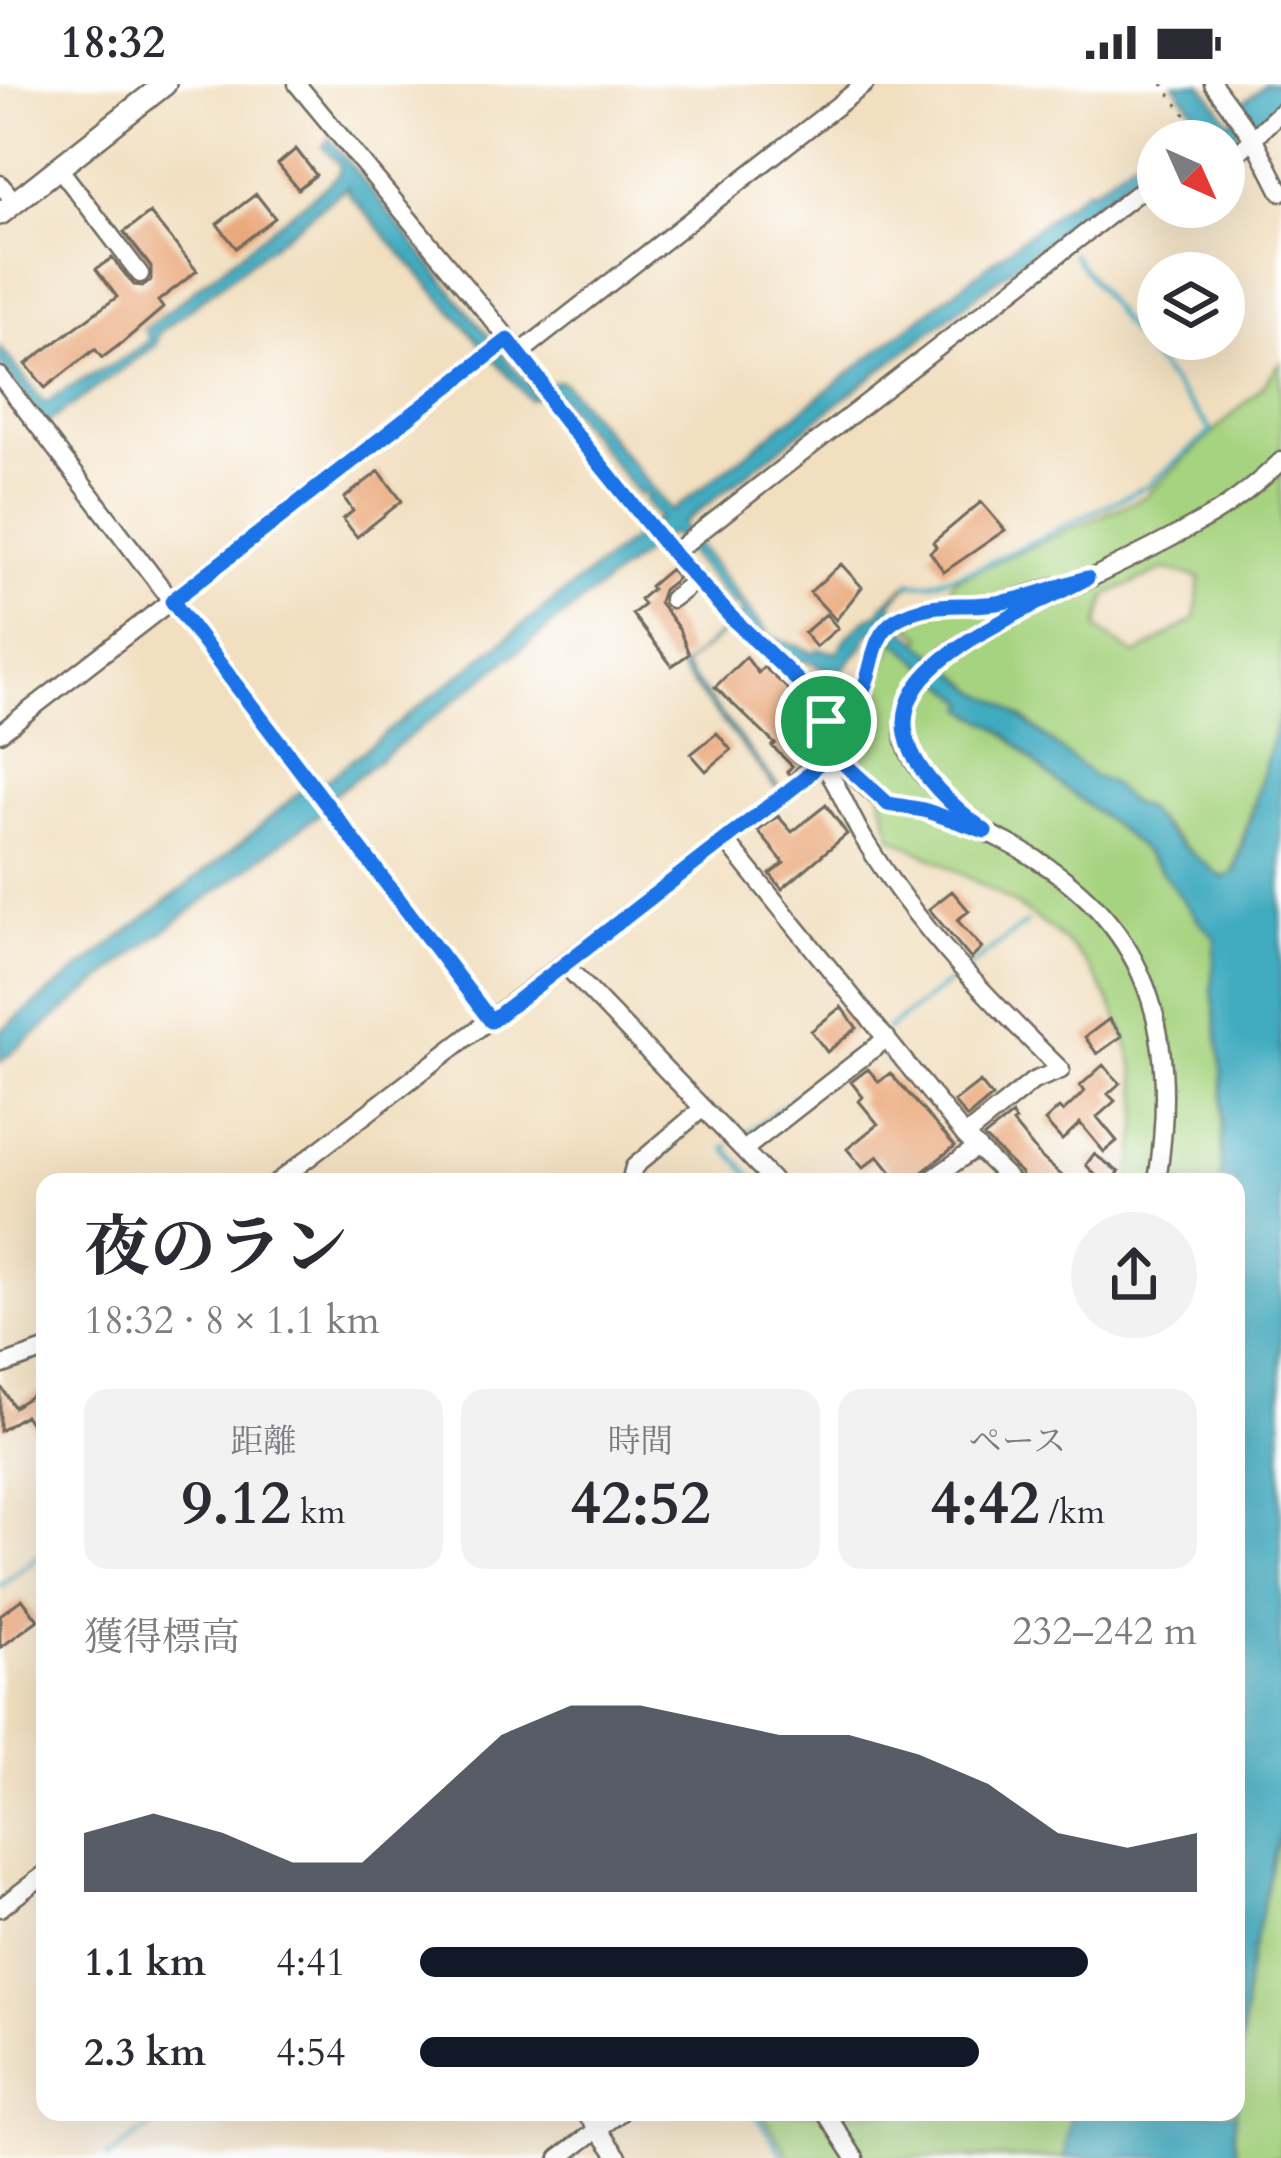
<!DOCTYPE html>
<html lang="ja">
<head>
<meta charset="utf-8">
<style>
	body { margin:0; font-family:Cardo,"Noto Serif JP",serif; background:#f2f2f3; color:#2b2b33; height:100vh; display:flex; flex-direction:column; font-size:45px; white-space:nowrap }
	* { box-sizing:border-box; margin:0 }
	p { font-size:39px; color:#7c7c81 }
	.icon { flex:none; width:66px; height:66px; fill:none; stroke:currentColor; stroke-width:2; stroke-linecap:round; stroke-linejoin:round }
	.map { position:relative; flex:1; overflow:hidden }
	.details { position:absolute; left:36px; top:1089px; width:1209px; height:948px; display:flex; flex-direction:column; background:#fff; border-radius:24px; box-shadow:0 12px 48px #0002 }
	.details>* { flex:none }
	.needle { width:78px; rotate:135deg }
	.tools { position:absolute; left:1137px; top:36px; display:grid; gap:24px }
	.tools a { display:grid; place-items:center; width:108px; height:108px; border-radius:50%; background:#fff; box-shadow:0 12px 48px #0002; font-size:60px }
	.pin { position:absolute; display:grid; place-items:center; width:102px; height:102px; color:#fff; margin:-51px; border:6px solid #fff; border-radius:50%; box-shadow:0 3px 12px #0007 }
	.round { display:grid; place-items:center; flex:none; width:126px; height:126px; border-radius:63px; background:#f2f2f3 }
	.summary { display:flex; align-items:center; justify-content:space-between; height:204px; padding:0 48px }
	h1 { font-size:66px; font-weight:700; line-height:90px }
	.stats { display:grid; grid-template-columns:repeat(3,1fr); gap:18px; height:204px; padding:12px 48px }
	.stats div { display:grid; align-content:center; border-radius:24px; background:#f2f2f3; text-align:center }
	.stats b { font-size:60px; font-weight:700 }
	.stats small { font-size:33px; font-weight:400 }
	.stats p { font-size:33px }
	.chart { height:336px; padding:24px 48px }
	.chart p { display:flex; justify-content:space-between }
	.chart svg { width:100%; height:216px; margin-top:12px; fill:#111827; opacity:.7 }
	ul { padding:0 48px; list-style:none; font-size:39px }
	li { display:grid; grid-template-columns:192px 144px 1fr; align-items:center; height:90px }
	li i { height:30px; border-radius:15px; background:#111827 }
	.status { display:flex; justify-content:space-between; align-items:center; height:84px; padding:0 60px; background:#fff; direction:ltr }
	.status svg { height:33px; fill:currentColor }
	.map>svg:first-child { display:block }
	.green { fill:#a6d37f; stroke:#687f55; stroke-width:3; fill-rule:evenodd }
	.water { fill:#3faabf; stroke:#356a75; stroke-width:3 }
	.lines { fill:none; stroke-linecap:round; stroke-linejoin:round }
	.stream { stroke:#3faabf; stroke-width:4.5 }
	.building { fill:#eaa97c }
	.minor-casing { stroke:#706a5f; stroke-width:21 }
	.major-casing { stroke:#706a5f; stroke-width:26 }
	.path { stroke:#706a5f; stroke-width:3; stroke-dasharray:3 9; stroke-linecap:butt }
	.minor { stroke:#fff; stroke-width:16 }
	.major { stroke:#fff; stroke-width:21 }
	.route-casing { stroke:#fff; stroke-width:24 }
	.route { stroke:#1a73e8; stroke-width:15 }
</style>
</head>
<body>
<div class="status"><b>18:32</b><svg viewBox="0 0 49 12"><path d="M0 12V9h3v3zM5 12V6h3v6zM10 12V3h3v9zM15 12V0h3v12zM26 1h20v11H26zM47 4h2v5h-2z"/></svg></div>
<div class="map">
<svg width="1281" height="2074" viewBox="0 0 1281 2074">
	<rect width="100%" height="100%" fill="#fff"/>
	<filter id="ink" filterUnits="userSpaceOnUse"><feTurbulence type="fractalNoise" baseFrequency=".00833" numOctaves="2"/><feDisplacementMap in="SourceGraphic" scale="24" xChannelSelector="R" yChannelSelector="G"/><feConvolveMatrix kernelMatrix="1 2 1 2 8 2 1 2 1" color-interpolation-filters="sRGB"/></filter>
	<filter id="wash" filterUnits="userSpaceOnUse"><feTurbulence type="fractalNoise" baseFrequency=".004" numOctaves="4" result="noise"/><feDisplacementMap in="SourceGraphic" scale="48" xChannelSelector="R" yChannelSelector="G"/><feGaussianBlur stdDeviation="2.7" result="paint"/><feColorMatrix in="noise" values="0 0 0 0 0 0 0 0 0 0 0 0 0 0 0 0 0 1.4 0 .05"/><feComposite in="paint" operator="in"/></filter>
	<g filter="url(#wash)">
		<rect width="100%" height="100%" fill="#f1dfc0"/>
		<path class="green" d="M 1281,278 L 1281,626 L 1231,793 L 1215,791 L 1143,723 C 1123,718 1115,696 1094,694 L 1025,635 L 980,608 L 936,572 L 970,620 L 966,625 C 976,633 987,637 997,644 C 1017,658 1033,679 1051,693 C 1085,719 1122,744 1151,776 C 1174,800 1190,830 1215,853 L 1212,906 L 1223,991 L 1221,1098 L 1129,1098 C 1133,1072 1141,1041 1139,1015 C 1136,968 1107,899 1073,865 C 1027,819 949,784 892,753 L 879,704 L 850,680 L 844,657 L 847,643 L 862,625 L 895,556 L 910,568 L 923,552 L 905,539 L 942,524 L 954,496 L 1144,413 L 1262,303 ZM 1165,485 L 1200,494 L 1195,535 L 1135,571 L 1097,544 L 1107,511 Z
			M 1281,1743 L 1281,2074 L 1238,2074 L 1234,2050 L 1247,1890 Z
			M 761,2028 L 1071,2028 L 1065,2074 L 791,2074 Z"/>
		<path class="water" d="M 1174,0 L 1202,0 L 1230,38 L 1243,27 L 1239,21 L 1265,0 L 1281,0 L 1281,17 L 1253,40 L 1249,35 L 1236,45 L 1239,50 L 1224,63 L 1224,57 L 1216,57 L 1197,37 L 1176,57 L 1158,57 L 1158,71 L 682,440 L 770,552 L 815,569 L 818,565 L 838,569 C 845,551 863,534 881,528 L 883,520 L 912,497 L 891,518 L 893,527 L 888,532 L 979,608 L 1003,619 L 1094,693 L 1108,697 L 1132,720 L 1143,723 L 1170,752 L 1223,794 L 1235,788 L 1281,626 L 1281,1743 L 1247,1890 L 1234,2050 L 1238,2074 L 1065,2074 L 1071,2028 L 1236,2028 L 1236,1098 L 1221,1098 L 1223,991 L 1212,906 L 1215,853 C 1190,831 1174,800 1151,775 C 1121,744 1084,720 1051,693 C 1032,678 1017,656 996,643 C 986,637 976,633 965,624 L 969,619 L 879,543 L 867,551 L 862,563 L 840,588 L 824,587 L 814,579 L 796,576 L 771,563 L 742,534 L 683,582 L 778,702 L 775,703 L 680,585 L 740,533 L 742,526 L 736,519 L 733,521 L 671,448 L 330,714 L 323,727 L 144,862 L 0,978 L 0,947 L 242,758 L 305,703 L 320,701 L 659,434 L 644,416 L 647,413 L 642,408 L 639,411 L 556,309 L 529,315 L 348,109 L 348,102 L 159,249 L 156,261 L 46,340 L 0,280 L 0,263 L 45,320 C 77,294 119,283 150,255 L 144,246 L 338,92 L 340,81 L 323,63 L 329,54 L 526,299 L 533,303 L 560,297 L 566,301 L 672,427 L 1086,105 L 1094,105 L 1185,36 L 1194,33 L 1194,27 Z"/>
		<g class="lines">
			<path class="stream" d="M 909,500 L 931,499 L 978,484 L 1147,402 L 1212,347 L 1131,250 L 1072,169
				M 969,883 L 1026,839
				M 887,945 L 960,890
				M 738,1055 L 859,966
				M 729,1062 L 726,1064 L 757,1098
				M 0,1502 L 45,1467
				M 755,2028 L 785,2074
				M 108,2074 L 170,2028"/>
		</g>
		<g id="blocks">
			<path class="building" d="M 296,65 L 316,91 L 298,105 L 278,80 Z
				M 256,110 L 275,134 L 236,164 L 217,140 Z
				M 150,129 L 197,187 L 158,217 L 163,224 L 122,259 L 102,274 L 95,265 L 45,304 L 26,280 L 117,213 L 96,185 L 112,174 L 134,201 L 143,202 L 151,196 L 151,183 L 124,148 Z
				M 379,387 L 402,417 L 357,453 L 343,435 L 353,427 L 344,414 Z
				M 981,418 L 1005,446 L 944,488 L 930,468 L 936,463 L 933,458 Z
				M 841,480 L 862,503 L 836,536 L 810,508 Z
				M 670,485 L 678,494 L 663,506 L 659,518 L 679,545 L 689,570 L 672,582 L 632,530 L 644,521 L 640,515 L 652,505 L 650,502 Z
				M 826,530 L 838,544 L 816,563 L 804,549 Z
				M 746,573 L 758,589 L 764,583 L 789,606 L 795,613 L 790,618 L 816,645 L 817,654 L 804,666 L 810,672 L 790,691 L 787,688 L 792,682 L 772,662 L 775,660 L 715,603 Z
				M 717,649 L 731,666 L 706,687 L 691,670 Z
				M 826,721 L 847,750 L 782,805 L 770,790 L 784,779 L 758,747 L 778,732 L 792,748 Z
				M 952,807 L 969,827 L 957,836 L 982,864 L 971,875 L 929,825 Z
				M 841,923 L 857,944 L 827,968 L 811,947 Z
				M 1109,935 L 1122,952 L 1097,970 L 1085,953 Z
				M 1103,981 L 1120,999 L 1108,1010 L 1115,1017 L 1097,1033 L 1117,1057 L 1104,1068 L 1080,1039 L 1062,1056 L 1045,1037 L 1059,1024 L 1063,1028 L 1085,1007 L 1080,1002 Z
				M 868,985 L 879,998 L 890,989 L 955,1062 L 910,1098 L 899,1098 L 878,1072 L 863,1084 L 847,1065 L 878,1040 L 859,1017 L 863,1013 L 851,998 Z
				M 980,998 L 992,1013 L 967,1034 L 954,1018 Z
				M 1012,1031 L 1016,1037 L 1013,1039 L 1040,1072 L 1069,1098 L 1024,1098 L 1021,1089 L 984,1053 Z
				M 1094,1070 L 1119,1088 L 1112,1098 L 1102,1098 L 1086,1081 Z
				M 0,1301 L 14,1323 L 45,1303 L 45,1363 L 25,1331 L 0,1347 Z
				M 22,1515 L 38,1536 L 0,1564 L 0,1531 Z"/>
		</g>
	</g>
	<g filter="url(#ink)">
		<use href="#blocks" fill-opacity="0" stroke="#706a5f" stroke-width="3"/>
		<g class="lines">
			<defs>
				<path id="minor" d="M 1213,0 L 1255,57 L 1281,108
					M 1204,57 L 1205,57
					M 1224,75 L 1229,76 C 1249,61 1262,44 1281,28
					M 59,84 L 140,190
					M 0,100 L 15,118
					M 520,269 L 865,0
					M 0,292 L 491,936
					M 673,469 L 1158,93
					M 672,515 L 698,495
					M 826,637 C 889,616 858,559 896,536 C 925,517 952,522 985,520 C 1008,519 1034,508 1057,502
					M 0,649 L 508,256
					M 828,665 C 844,679 872,713 890,720 C 901,724 915,724 927,727 C 947,733 969,740 988,749 C 1144,822 1182,934 1157,1098
					M 822,678 C 840,704 850,733 867,760 C 918,844 991,917 1061,986 L 1033,997 L 965,1052
					M 985,747 C 959,728 906,685 904,650 C 902,624 920,594 939,577 C 962,556 991,544 1018,530 C 1078,499 1141,472 1200,438 C 1230,422 1256,401 1281,377
					M 727,758 L 965,1052 L 1012,1098
					M 564,880 L 774,1098
					M 745,1065 L 887,954
					M 277,1098 L 804,696 L 822,678 L 828,665 L 831,648 L 820,618 L 730,532 L 668,464 L 553,322 L 520,269 L 297,0
					M 630,1098 L 634,1083 L 703,1024
					M 928,1098 L 977,1063
					M 0,1282 L 45,1266
					M 0,1824 L 45,1790
					M 585,2028 L 619,2074
					M 825,2028 L 855,2074
					M 559,2074 L 621,2028"/>
				<path id="major" d="M 0,130 L 165,0"/>
			</defs>
			<use href="#minor" class="minor-casing"/>
			<use href="#major" class="major-casing"/>
			<path class="path" d="M 1162,0 L 1193,41"/>
			<use href="#minor" class="minor"/>
			<use href="#major" class="major"/>
		</g>
	</g>
	<g class="lines" filter="url(#ink)">
		<defs>
			<path id="route" d="M 826,637 C 835,663 822,678 804,695 L 491,937 L 172,517 L 508,256 L 541,298 L 553,322 L 668,464 L 730,532 L 820,618 L 830,648 L 828,665 L 888,720 L 924,726 L 985,747 C 807,613 964,558 1087,494 C 1055,503 1020,518 987,520 C 953,523 928,517 897,535 C 857,559 887,617 826,637"/>
		</defs>
		<use href="#route" class="route-casing"/>
		<use href="#route" class="route"/>
	</g>
</svg>
<div class="tools">
<a><svg class="needle" viewBox="-14 -14 28 28"><path d="M0-13l5 13h-10z" fill="#e53935"/><path d="M0 13l5-13h-10z" fill="#7c7c81"/></svg></a>
<a><svg class="icon" aria-label="layers" viewBox="0 0 24 24"><path d="M12 4l9 5-9 5-9-5zM3 14l9 5 9-5"/></svg></a>
</div>
<div class="pin" style="left:826px;top:637px;background:#1e9e55"><svg class="icon" aria-label="arrive" viewBox="0 0 24 24"><path d="M6 21V4h12l-3 4 3 4H6"/></svg></div>
<section class="details">
<div class="summary"><div><h1>夜のラン</h1><p>18:32 · 8 × 1.1 km</p></div><a class="round"><svg class="icon" aria-label="share" viewBox="0 0 24 24"><path d="M12 15V3M7 8l5-5 5 5M5 13v7h14v-7"/></svg></a></div>
<div class="stats">
<div><p>距離</p><b>9.12<small> km</small></b></div>
<div><p>時間</p><b>42:52</b></div>
<div><p>ペース</p><b>4:42<small> /km</small></b></div>
</div>
<div class="chart"><p><span>獲得標高</span>232–242 m</p>
<svg viewBox="0 0 160 44" preserveAspectRatio="none"><path d="M0 44V32L10 28L20 32L30 38L40 38L50 25L60 12L70 6L80 6L90 9L100 12L110 12L120 16L130 22L140 32L150 35L160 32V44z"/></svg>
</div>
<ul>
<li><b>1.1 km</b>4:41<i style="width:86%"></i></li>
<li><b>2.3 km</b>4:54<i style="width:72%"></i></li>
</ul>
</section>
</div>
</body>
</html>
